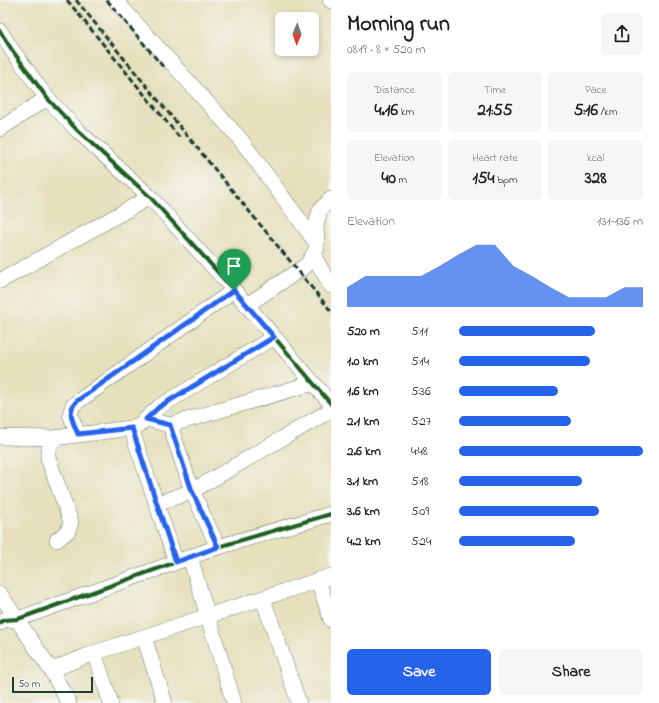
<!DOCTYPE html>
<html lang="en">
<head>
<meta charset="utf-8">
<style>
	body { margin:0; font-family:"Indie Flower",sans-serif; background:#f6f6f6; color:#222; height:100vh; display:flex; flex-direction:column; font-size:15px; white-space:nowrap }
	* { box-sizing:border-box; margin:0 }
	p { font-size:13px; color:#767676 }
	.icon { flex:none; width:22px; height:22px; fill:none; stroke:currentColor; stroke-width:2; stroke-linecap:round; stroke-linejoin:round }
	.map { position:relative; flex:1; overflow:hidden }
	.panel { display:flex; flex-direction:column; background:#fff; width:328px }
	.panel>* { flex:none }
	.needle { width:26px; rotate:182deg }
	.buttons { position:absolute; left:275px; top:12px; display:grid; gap:8px }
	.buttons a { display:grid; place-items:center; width:44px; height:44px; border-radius:6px; background:#fff; box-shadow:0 2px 6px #0003; font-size:20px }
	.scale { position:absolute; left:12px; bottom:10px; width:81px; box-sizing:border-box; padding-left:4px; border:2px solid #1f3d34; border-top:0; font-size:11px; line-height:14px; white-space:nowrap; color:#1f3d34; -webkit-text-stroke:3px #f6f6f2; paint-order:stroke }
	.pin { position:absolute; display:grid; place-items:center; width:34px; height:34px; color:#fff; margin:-41px -17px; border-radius:50% 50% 50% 0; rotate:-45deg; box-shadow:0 0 4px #0007 }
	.pin .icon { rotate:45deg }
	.round { display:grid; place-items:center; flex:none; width:42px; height:42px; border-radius:6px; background:#f6f6f6 }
	.summary { display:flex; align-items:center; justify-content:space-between; height:68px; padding:0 16px }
	h1 { font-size:22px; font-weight:700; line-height:30px }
	.stats { display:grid; grid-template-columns:repeat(3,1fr); gap:6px; height:68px; padding:4px 16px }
	.stats div { display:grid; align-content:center; border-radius:6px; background:#f6f6f6; text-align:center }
	.stats b { font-size:17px; font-weight:700 }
	.stats small { font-size:11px; font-weight:400 }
	.stats p { font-size:11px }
	.chart { height:112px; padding:8px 16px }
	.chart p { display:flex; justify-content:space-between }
	.chart svg { width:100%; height:72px; margin-top:4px; fill:#2563eb; opacity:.7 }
	.button { display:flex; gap:8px; margin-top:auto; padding:8px 16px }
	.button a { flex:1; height:46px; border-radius:6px; background:#2563eb; color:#fff; font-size:16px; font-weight:700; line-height:46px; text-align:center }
	.button a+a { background:#f6f6f6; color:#222 }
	ul { padding:0 16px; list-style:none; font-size:13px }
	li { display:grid; grid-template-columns:64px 48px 1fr; align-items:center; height:30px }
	li i { height:10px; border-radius:5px; background:#2563eb }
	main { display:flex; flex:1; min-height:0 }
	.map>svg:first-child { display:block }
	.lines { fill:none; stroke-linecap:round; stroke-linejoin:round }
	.minor-casing { stroke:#657664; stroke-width:16 }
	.minor { stroke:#fff; stroke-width:15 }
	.rail { stroke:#1f3d34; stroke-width:3; stroke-dasharray:6 3; stroke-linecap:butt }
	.cycleway-casing { stroke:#f6f6f2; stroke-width:6 }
	.cycleway { stroke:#1b5e20; stroke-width:4 }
	.route-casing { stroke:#fff; stroke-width:8 }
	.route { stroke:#2563eb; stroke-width:5 }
</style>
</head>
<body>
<main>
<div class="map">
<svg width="331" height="703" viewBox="0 0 331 703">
	<rect width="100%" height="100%" fill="#f6f6f2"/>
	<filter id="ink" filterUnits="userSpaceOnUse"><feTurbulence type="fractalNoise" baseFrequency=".025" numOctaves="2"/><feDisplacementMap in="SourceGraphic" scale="8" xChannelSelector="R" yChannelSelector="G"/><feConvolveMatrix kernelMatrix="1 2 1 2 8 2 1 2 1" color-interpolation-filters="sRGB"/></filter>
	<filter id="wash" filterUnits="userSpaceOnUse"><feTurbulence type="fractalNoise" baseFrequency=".012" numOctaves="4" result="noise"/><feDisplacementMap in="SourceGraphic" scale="16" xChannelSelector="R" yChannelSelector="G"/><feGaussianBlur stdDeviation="0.9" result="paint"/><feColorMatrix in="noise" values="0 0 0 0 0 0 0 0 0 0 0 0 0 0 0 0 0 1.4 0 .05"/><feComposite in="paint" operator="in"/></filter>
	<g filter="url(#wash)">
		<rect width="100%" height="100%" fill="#e6e0bc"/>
	</g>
	<g filter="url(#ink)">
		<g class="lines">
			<defs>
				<path id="minor" d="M 115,0 L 241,140 L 317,244
					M 330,0 L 331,1
					M 0,31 L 12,50 L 47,98 L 77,130 L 150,197 L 234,290 L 331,404
					M 0,129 L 47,98
					M 313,255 L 331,286
					M 0,281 L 150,197
					M 247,305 L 307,265 L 317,248 L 316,226 L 320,210 L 331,199
					M 146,419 L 170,425 L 313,383
					M 170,425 L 192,491 L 218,547
					M 131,428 L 176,562
					M 78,434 L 70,414 L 73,405 L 234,290
					M 0,437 L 54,438 L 131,428 L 139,425 L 159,407 L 274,337
					M 54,438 L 48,451 L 48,458 L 71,522 L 68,531 L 57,540
					M 157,504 L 192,491 L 331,410
					M 190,557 L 234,703
					M 318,580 L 331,620
					M 0,594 L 51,670 L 69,703
					M 263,599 L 299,703
					M 0,623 L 3,620 L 18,619 L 218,547 L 331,514
					M 144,637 L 165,703
					M 94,653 L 111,703
					M 51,670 L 94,653 L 331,576"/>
			</defs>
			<use href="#minor" class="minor-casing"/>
			<use href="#minor" class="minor"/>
			<path class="rail" d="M 67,0 L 179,137
				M 76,0 L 331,311
				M 107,0 L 165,69"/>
			<defs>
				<path id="cycleway" d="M 0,31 L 12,50 L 47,98 L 77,130 L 150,197 L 234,290 L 331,404
					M 0,623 L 3,620 L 18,619 L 218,547 L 331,514"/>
			</defs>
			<use href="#cycleway" class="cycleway-casing"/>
			<use href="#cycleway" class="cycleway"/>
		</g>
	</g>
	<g class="lines" filter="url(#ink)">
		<defs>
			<path id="route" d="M 234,290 L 274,337 L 159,407 L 146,419 L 170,425 L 192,491 L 218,547 L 176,562 L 132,428 L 78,434 C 73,422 66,411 77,401 Z"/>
		</defs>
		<use href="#route" class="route-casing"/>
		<use href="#route" class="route"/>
	</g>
</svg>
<div class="buttons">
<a><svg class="needle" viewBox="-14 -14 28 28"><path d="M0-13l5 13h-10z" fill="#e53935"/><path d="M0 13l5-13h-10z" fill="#767676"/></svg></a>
</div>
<div class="scale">50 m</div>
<div class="pin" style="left:234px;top:290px;background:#1e9e55"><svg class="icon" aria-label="arrive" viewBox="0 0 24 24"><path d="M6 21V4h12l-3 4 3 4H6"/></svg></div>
</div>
<section class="panel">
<div class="summary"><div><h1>Morning run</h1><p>08:19 · 8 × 520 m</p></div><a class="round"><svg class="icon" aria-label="share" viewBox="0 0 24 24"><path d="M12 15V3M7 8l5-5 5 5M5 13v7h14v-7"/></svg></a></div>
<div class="stats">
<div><p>Distance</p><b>4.16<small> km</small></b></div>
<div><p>Time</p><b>21:55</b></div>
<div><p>Pace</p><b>5:16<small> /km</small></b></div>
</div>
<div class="stats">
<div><p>Elevation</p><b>40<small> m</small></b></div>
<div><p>Heart rate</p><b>154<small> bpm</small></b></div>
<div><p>kcal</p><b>328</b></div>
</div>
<div class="chart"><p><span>Elevation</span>131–136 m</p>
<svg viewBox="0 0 160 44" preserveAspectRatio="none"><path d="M0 44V32L10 25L20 25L30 25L40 25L50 19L60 12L70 6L80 6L90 19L100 25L110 32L120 38L130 38L140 38L150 32L160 32V44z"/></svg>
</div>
<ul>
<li><b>520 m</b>5:11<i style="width:74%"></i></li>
<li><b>1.0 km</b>5:14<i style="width:71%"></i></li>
<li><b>1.6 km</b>5:36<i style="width:54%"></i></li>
<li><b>2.1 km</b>5:27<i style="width:61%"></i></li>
<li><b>2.6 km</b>4:48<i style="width:100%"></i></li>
<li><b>3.1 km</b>5:18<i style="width:67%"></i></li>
<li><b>3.6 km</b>5:09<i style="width:76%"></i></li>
<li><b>4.2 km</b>5:24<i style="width:63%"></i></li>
</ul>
<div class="button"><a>Save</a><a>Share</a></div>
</section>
</main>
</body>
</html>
